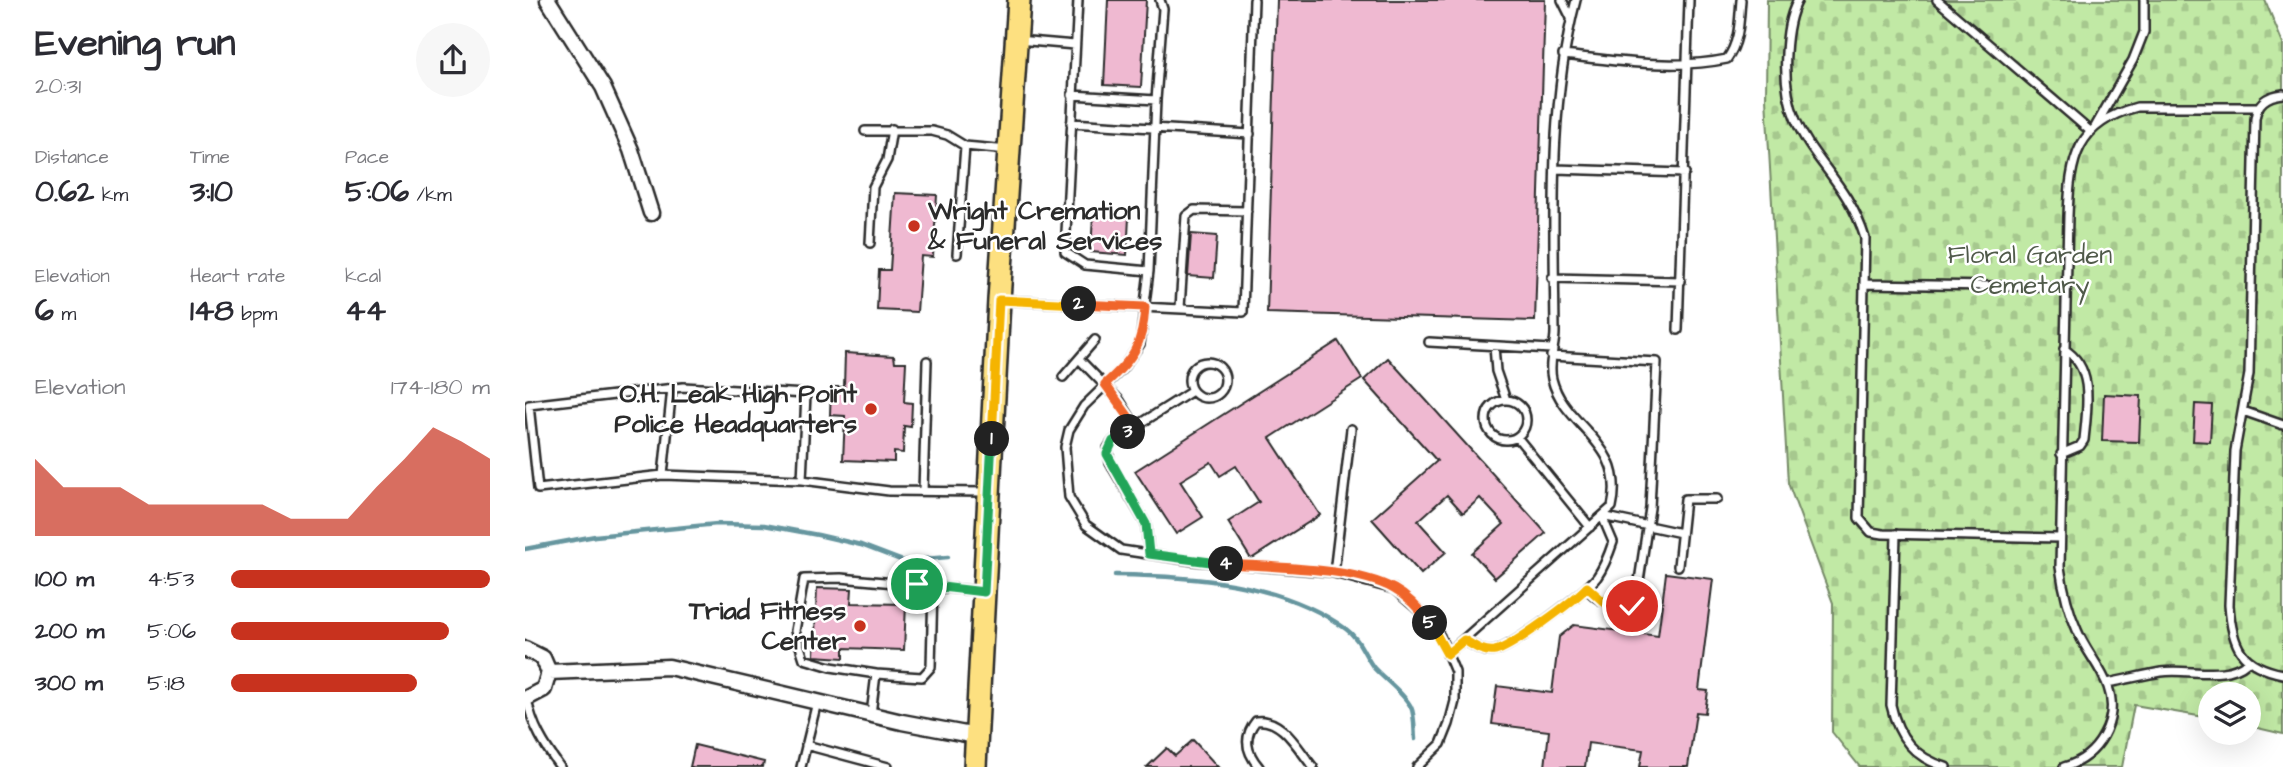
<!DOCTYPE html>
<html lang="en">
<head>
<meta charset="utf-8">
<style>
	body { margin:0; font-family:"Architects Daughter",sans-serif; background:#f7f7f7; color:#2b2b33; height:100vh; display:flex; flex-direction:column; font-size:26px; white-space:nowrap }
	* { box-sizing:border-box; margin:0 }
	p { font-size:23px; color:#7c7c81 }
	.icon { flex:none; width:38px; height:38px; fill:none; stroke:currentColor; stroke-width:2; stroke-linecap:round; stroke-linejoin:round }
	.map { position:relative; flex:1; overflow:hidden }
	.drawer { display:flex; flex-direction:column; background:#fff; width:525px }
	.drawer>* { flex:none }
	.fabs { position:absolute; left:1673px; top:682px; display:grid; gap:14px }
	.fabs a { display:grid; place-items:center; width:63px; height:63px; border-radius:50%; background:#fff; box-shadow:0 7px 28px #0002; font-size:35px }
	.pin { position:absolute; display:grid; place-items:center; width:60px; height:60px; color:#fff; margin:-30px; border:4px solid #fff; border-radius:50%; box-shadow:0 2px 7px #0007 }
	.km { position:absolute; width:35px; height:35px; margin:-18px; border-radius:50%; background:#222; color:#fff; font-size:19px; line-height:35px; text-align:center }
	.round { display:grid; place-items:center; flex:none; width:74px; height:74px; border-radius:37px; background:#f7f7f7 }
	.head { display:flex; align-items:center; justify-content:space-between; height:119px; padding:0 35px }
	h1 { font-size:38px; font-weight:700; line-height:52px }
	.stats { display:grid; grid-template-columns:repeat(3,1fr); gap:10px; height:119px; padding:7px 35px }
	.stats div { display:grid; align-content:center }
	.stats b { font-size:30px; font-weight:700 }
	.stats small { font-size:19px; font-weight:400 }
	.stats p { font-size:19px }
	.chart { height:196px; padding:14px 35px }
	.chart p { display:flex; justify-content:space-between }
	.chart svg { width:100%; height:126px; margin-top:7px; fill:#c8321e; opacity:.7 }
	ul { padding:0 35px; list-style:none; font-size:23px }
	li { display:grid; grid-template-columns:112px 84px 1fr; align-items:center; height:52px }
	li i { height:18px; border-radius:9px; background:#c8321e }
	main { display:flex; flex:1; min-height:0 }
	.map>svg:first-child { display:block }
	.cemetery { fill:url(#cemetery-stones); stroke:#768a68; stroke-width:2 }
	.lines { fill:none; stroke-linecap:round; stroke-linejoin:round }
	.stream { stroke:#66969f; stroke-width:4.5 }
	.building { fill:#efb9d1; stroke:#2b2b2b; stroke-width:2 }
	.service-casing { stroke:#2b2b2b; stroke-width:12 }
	.minor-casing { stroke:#2b2b2b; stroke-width:19 }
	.primary-casing { stroke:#2b2b2b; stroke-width:26 }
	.service { stroke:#fff; stroke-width:7 }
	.minor { stroke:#fff; stroke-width:14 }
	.primary { stroke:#fde080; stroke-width:21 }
	.split-1-casing { stroke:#fff; stroke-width:14 }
	.split-2-casing { stroke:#fff; stroke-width:14 }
	.split-3-casing { stroke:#fff; stroke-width:14 }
	.split-4-casing { stroke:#fff; stroke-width:14 }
	.split-5-casing { stroke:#fff; stroke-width:14 }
	.split-6-casing { stroke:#fff; stroke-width:14 }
	.split-1 { stroke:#22a559; stroke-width:9 }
	.split-2 { stroke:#f5b400; stroke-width:9 }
	.split-3 { stroke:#f0652b; stroke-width:9 }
	.split-4 { stroke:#22a559; stroke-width:9 }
	.split-5 { stroke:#f0652b; stroke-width:9 }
	.split-6 { stroke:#f5b400; stroke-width:9 }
	.poi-dot { fill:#c8321e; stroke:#fff; stroke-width:2.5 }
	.labels { text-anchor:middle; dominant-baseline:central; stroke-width:5; stroke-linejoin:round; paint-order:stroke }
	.poi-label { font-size:26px; font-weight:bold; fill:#2b2b2b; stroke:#fff; text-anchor:end }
	.park-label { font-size:26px; fill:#505a4a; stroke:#fff }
</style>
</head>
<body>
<main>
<section class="drawer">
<div class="head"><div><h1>Evening run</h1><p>20:31</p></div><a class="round"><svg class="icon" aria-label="share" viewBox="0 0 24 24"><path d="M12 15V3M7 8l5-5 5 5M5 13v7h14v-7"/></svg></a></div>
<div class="stats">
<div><p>Distance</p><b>0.62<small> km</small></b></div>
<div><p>Time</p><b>3:10</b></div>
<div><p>Pace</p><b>5:06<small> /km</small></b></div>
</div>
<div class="stats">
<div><p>Elevation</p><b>6<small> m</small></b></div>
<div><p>Heart rate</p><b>148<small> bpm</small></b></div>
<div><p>kcal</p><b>44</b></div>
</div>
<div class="chart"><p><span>Elevation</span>174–180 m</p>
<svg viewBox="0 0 160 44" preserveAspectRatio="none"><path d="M0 44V17L10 27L20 27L30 27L40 33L50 33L60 33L70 33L80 33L90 38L100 38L110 38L120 27L130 17L140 6L150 11L160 17V44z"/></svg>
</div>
<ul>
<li><b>100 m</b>4:53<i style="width:100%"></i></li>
<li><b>200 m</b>5:06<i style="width:84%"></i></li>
<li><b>300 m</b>5:18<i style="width:72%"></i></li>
</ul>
</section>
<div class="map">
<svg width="1758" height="767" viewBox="0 0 1758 767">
	<defs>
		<pattern id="cemetery-stones" width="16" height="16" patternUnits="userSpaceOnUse" patternTransform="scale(1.75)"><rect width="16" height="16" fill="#c1e9a5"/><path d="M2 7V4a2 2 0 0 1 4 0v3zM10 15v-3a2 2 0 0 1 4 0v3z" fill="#a6c88e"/></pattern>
	</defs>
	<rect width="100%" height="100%" fill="#fff"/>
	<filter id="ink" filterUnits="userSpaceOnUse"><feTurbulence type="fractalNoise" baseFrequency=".0143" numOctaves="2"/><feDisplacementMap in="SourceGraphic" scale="14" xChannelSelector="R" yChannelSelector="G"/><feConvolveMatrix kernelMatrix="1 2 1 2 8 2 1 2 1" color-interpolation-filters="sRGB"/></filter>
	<g filter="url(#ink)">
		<path class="cemetery" d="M 1242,0 L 1740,0 L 1758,44 L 1758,734 L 1724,726 L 1724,695 L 1685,695 L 1685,718 L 1609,705 L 1597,767 L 1335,767 L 1307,732 L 1308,603 L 1263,483 L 1241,98 Z"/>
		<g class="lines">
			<path class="stream" d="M 0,549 L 70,536 L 192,524 L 239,525 L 293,535 L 336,545 L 378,561 L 423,557
				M 590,575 C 667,576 757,582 821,629 C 835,639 839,655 849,668 C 860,680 879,693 886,707 C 890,715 889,730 890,739"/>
		</g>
		<path class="building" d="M 583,0 L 621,0 L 616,87 L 579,85 Z
			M 752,0 L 1020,0 L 1010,321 L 742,313 Z
			M 370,193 L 412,195 L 408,257 L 396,256 L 392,312 L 352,310 L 354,270 L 365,270 Z
			M 568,215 L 604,217 L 602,255 L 566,252 Z
			M 666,234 L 692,236 L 689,278 L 663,276 Z
			M 813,341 L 837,379 L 745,438 L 795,515 L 726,559 L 703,522 L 734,502 L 711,466 L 695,476 L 686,462 L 655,481 L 678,517 L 651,534 L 610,471 Z
			M 320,353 L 369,356 L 370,362 L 381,362 L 379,402 L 387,403 L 386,427 L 379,426 L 378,453 L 369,452 L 369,462 L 318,460 L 320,416 L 305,415 L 306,387 L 319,387 Z
			M 863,358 L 1021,533 L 970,578 L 947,553 L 979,524 L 955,498 L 938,513 L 922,495 L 893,521 L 921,552 L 896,574 L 847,519 L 912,461 L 839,380 Z
			M 1579,394 L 1616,396 L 1614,442 L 1577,441 Z
			M 1670,404 L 1687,405 L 1685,442 L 1668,441 Z
			M 1141,573 L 1188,579 L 1174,690 L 1183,691 L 1180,713 L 1171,712 L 1163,767 L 1115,767 L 1118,750 L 1063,743 L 1060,767 L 1020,767 L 1024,731 L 967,724 L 972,686 L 1027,693 L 1034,637 L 1049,625 L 1133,636 Z
			M 292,588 L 327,589 L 326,603 L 381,604 L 379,650 L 319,648 L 319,658 L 289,656 Z
			M 668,740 L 693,767 L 622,767 L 642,748 L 650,756 Z
			M 170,745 L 239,762 L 238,767 L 165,767 Z"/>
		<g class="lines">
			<defs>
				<path id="service" d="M 553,0 L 540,252 L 560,265 L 624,271 L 615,344 L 597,369 L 559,406 L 544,430 L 540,447 L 544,497 L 561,525 L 596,550 L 669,561 L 805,572 L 869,589 L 897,613 L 915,636 L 930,672 L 930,701 L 924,724 L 916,744 L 892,767
					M 1037,0 L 1046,18
					M 1273,0 C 1264,16 1262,35 1261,53 C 1255,148 1316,161 1340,238 L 1334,518 L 1346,532 L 1358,534 L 1534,538
					M 1412,0 L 1565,131
					M 492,40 L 550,45
					M 1038,55 C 1091,61 1150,70 1202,59 C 1215,41 1214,22 1216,0
					M 1758,94 C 1741,96 1732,103 1730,119 L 1724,374 L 1710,451 L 1704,605 C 1707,647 1716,666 1758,674
					M 547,95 L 631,100 L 638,9 L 635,0
					M 546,123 L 725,134
					M 1570,127 L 1608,60 L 1619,32 L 1619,0
					M 340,131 L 407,131 L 422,135 L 440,146 L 483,150
					M 1030,169 L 1160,173
					M 345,243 L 348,187 L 362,160 L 367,129
					M 432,254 L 440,146
					M 624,271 L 631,100
					M 1027,278 L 1156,281
					M 1340,284 L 1541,287
					M 475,300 L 718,312 L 729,0
					M 655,308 L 661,216 L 669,210 L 722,211
					M 1153,330 L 1164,0
					M 904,342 L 1026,349
					M 969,346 L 971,371 L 981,400
					M 1026,356 L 1132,362 L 1125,508 L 1111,601 L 1107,606 C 1089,608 1072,602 1062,588
					M 554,359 L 595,401 L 611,427
					M664 380a18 18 0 1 1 36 0a18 18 0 1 1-36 0Z
					M 538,377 L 570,340
					M961 420a20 20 0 1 1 40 0a20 20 0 1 1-40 0Z
					M 1718,411 L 1758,425
					M 992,437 L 1065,527
					M 1536,454 L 1555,446 L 1559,440 C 1562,408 1570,368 1539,349
					M 138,475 L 147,388
					M 277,480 L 281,394 L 158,387 L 4,405 L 13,489 L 138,475 L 277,480 L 364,491 L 460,492
					M 398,491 L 402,361
					M 1077,516 L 1156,533
					M 1371,534 L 1366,705 C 1373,737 1389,758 1421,767
					M 624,554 L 621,524 L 585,463 L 583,448 L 588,441 L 667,391
					M 1153,566 L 1160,499 L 1192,499
					M 809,573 L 826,429
					M 939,640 C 948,645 958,653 969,651 C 988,647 1059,593 1072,577 C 1079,567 1084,554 1088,542 L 1077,516
					M 922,654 L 1087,507 C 1102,442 1039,428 1027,379 C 1023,362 1030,348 1030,332 C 1029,222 1023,107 1051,0
					M 351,674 L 397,677 L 406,667 L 408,586
					M 1582,683 C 1600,680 1618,675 1636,672 C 1663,668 1701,681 1722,662
					M 2,699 C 7,726 19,745 35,767
					M 346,714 L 351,674 L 306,667 L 279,659 L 270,631 L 279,579 L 316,578 L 455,591
					M 281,745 L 363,767
					M 276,767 L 292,702
					M 734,767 C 721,752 718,737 731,721 C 757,717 773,749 788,767
					M 1539,767 C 1573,758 1595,720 1583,687 C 1576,667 1560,650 1552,630 C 1543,610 1538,589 1535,567 L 1543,216 C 1545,159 1551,123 1612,107 L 1732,107"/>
				<path id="minor" d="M 23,0 L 78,87 L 106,150 L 126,213
					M 0,649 L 18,658 L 24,672 L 19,689 L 0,699
					M 24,672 L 144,667 L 377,722 L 451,736"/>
				<path id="primary" d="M 450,767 L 474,300 L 494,0"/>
			</defs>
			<use href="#service" class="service-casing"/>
			<use href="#minor" class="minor-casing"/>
			<use href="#primary" class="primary-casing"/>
			<use href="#service" class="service"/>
			<use href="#minor" class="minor"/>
			<use href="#primary" class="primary"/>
		</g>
	</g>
	<g class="lines" filter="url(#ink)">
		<defs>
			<path id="split-1" d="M 392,584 L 459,592 L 467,439"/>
			<path id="split-2" d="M 467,439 L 474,300 L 554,304"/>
			<path id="split-3" d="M 554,304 L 620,307 C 618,345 608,359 580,384 L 611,427 L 603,432"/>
			<path id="split-4" d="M 603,432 L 588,441 L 582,454 L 621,524 L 624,554 L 701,564"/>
			<path id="split-5" d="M 701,564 C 747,567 830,567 869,589 C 882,596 896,611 905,623"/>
			<path id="split-6" d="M 905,623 L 922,654 L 939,640 C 948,645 958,653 970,651 C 987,647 1049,601 1062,587 L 1080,603 L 1107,606"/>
		</defs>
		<use href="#split-1" class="split-1-casing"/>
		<use href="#split-2" class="split-2-casing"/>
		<use href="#split-3" class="split-3-casing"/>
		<use href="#split-4" class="split-4-casing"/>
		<use href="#split-5" class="split-5-casing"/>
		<use href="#split-6" class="split-6-casing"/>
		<use href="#split-1" class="split-1"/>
		<use href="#split-2" class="split-2"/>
		<use href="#split-3" class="split-3"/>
		<use href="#split-4" class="split-4"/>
		<use href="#split-5" class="split-5"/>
		<use href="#split-6" class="split-6"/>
	</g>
	<g class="poi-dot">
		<circle cx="389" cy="226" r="7"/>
		<circle cx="346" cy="409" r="7"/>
		<circle cx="335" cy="626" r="7"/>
	</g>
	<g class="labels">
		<g class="poi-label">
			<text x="403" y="211" text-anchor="start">Wright Cremation<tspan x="403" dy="30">&amp; Funeral Services</tspan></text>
			<text x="332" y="394">O.H. Leak High Point<tspan x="332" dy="30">Police Headquarters</tspan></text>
			<text x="321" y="611">Triad Fitness<tspan x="321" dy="30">Center</tspan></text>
		</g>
		<g class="park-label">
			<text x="1505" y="255">Floral Garden<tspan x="1505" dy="30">Cemetary</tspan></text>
		</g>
	</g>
</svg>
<div class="fabs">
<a><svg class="icon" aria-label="layers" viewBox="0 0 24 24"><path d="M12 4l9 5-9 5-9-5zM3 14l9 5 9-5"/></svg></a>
</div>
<div class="pin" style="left:392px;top:584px;background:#1e9e55"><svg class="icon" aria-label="arrive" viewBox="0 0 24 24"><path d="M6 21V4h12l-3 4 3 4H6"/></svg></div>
<div class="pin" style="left:1107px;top:606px;background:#d93025"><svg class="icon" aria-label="check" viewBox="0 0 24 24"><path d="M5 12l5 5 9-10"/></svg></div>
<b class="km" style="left:467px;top:439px">1</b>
<b class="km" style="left:554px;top:304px">2</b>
<b class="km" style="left:603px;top:432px">3</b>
<b class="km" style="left:701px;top:564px">4</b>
<b class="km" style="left:905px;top:623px">5</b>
</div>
</main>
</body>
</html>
